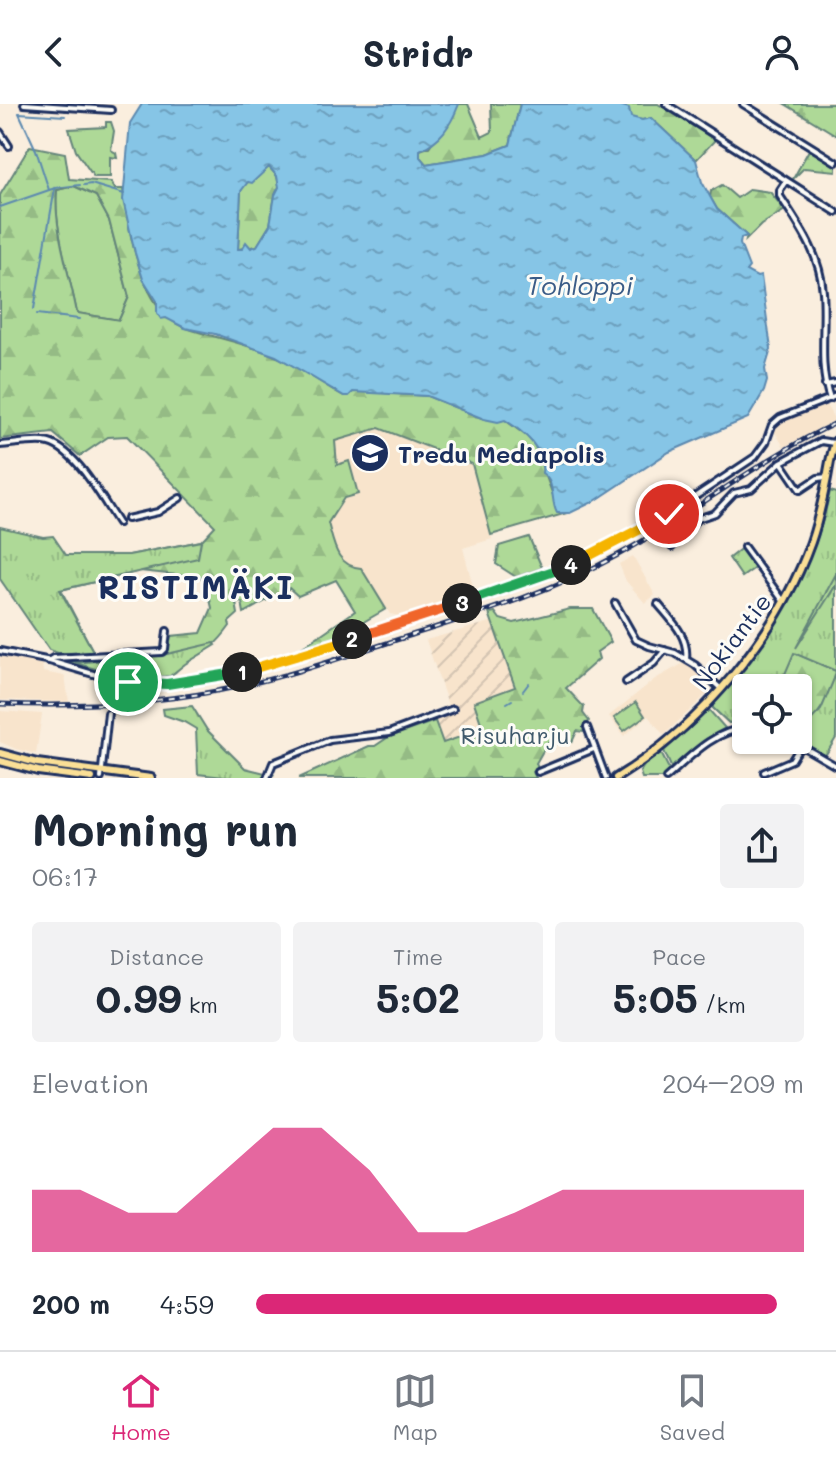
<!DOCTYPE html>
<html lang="en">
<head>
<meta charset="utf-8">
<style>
	body { margin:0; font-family:Mali,sans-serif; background:#f2f2f3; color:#1f2937; height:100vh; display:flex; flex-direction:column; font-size:30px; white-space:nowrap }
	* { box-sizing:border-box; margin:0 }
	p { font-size:26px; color:#747a83 }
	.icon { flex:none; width:44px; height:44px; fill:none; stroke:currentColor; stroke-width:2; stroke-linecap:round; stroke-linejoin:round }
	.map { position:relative; height:674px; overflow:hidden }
	.sheet { display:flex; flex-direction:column; background:#fff; flex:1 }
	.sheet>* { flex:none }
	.tools { position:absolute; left:732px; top:570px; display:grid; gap:16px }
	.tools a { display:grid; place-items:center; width:80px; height:80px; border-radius:8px; background:#fff; box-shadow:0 2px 6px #0004; font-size:40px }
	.pin { position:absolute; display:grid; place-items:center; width:68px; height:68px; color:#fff; margin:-34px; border:4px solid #fff; border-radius:50%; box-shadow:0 2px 8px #0007 }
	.km { position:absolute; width:40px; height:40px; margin:-20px; border-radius:50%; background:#222; color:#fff; font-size:22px; line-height:40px; text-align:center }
	.round { display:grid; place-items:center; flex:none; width:84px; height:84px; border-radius:8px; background:#f2f2f3 }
	.summary { display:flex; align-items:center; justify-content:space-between; height:136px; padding:0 32px }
	h1 { font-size:44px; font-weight:700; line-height:60px }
	.figures { display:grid; grid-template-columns:repeat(3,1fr); gap:12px; height:136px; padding:8px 32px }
	.figures div { display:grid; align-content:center; border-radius:8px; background:#f2f2f3; text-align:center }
	.figures b { font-size:40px; font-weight:700 }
	.figures small { font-size:22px; font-weight:400 }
	.figures p { font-size:22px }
	.chart { height:224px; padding:16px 32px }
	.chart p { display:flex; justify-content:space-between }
	.chart svg { width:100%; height:144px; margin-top:8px; fill:#db2777; opacity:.7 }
	ul { padding:0 32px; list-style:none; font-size:26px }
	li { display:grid; grid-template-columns:128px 96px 1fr; align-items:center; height:60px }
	li i { height:20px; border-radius:10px; background:#db2777 }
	header { display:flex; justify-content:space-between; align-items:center; height:104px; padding:0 32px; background:#fff; font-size:36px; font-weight:700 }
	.menu { display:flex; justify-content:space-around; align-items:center; height:112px; border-top:2px solid #e0e1e3; background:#fff; font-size:22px; color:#747a83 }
	.menu a { display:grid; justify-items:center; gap:4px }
	.menu .current { color:#db2777 }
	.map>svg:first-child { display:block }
	.built { fill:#f8e4cc }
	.industrial { fill:url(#industrial-furrows) }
	.grass { fill:#aed997; stroke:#64847a; stroke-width:2 }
	.forest { fill:url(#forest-firs); stroke:#64847a; stroke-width:2; fill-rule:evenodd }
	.park { fill:url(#park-tufts); stroke:#64847a; stroke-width:2 }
	.water { fill:url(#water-ripples); stroke:#5b89b0; stroke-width:2; fill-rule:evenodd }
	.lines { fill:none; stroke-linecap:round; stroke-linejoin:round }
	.stream { stroke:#5b89b0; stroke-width:2 }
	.minor-casing { stroke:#1b2f5e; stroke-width:10 }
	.major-casing { stroke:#1b2f5e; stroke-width:12 }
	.minor { stroke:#fdfcf7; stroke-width:4 }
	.major { stroke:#fadf96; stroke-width:6 }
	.rail-casing { stroke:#1b2f5e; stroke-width:5 }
	.rail { stroke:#fdfcf7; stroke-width:2; stroke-dasharray:6; stroke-linecap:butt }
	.split-1-casing { stroke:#fff; stroke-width:16 }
	.split-2-casing { stroke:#fff; stroke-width:16 }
	.split-3-casing { stroke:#fff; stroke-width:16 }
	.split-4-casing { stroke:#fff; stroke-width:16 }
	.split-5-casing { stroke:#fff; stroke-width:16 }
	.split-1 { stroke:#22a559; stroke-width:10 }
	.split-2 { stroke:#f5b400; stroke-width:10 }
	.split-3 { stroke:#f0652b; stroke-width:10 }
	.split-4 { stroke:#22a559; stroke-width:10 }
	.split-5 { stroke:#f5b400; stroke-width:10 }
	.labels { text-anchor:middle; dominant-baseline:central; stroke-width:6; stroke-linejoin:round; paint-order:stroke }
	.poi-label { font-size:24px; font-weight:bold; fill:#1b2f5e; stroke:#fdfcf7; text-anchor:start }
	.street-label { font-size:24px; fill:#1b2f5e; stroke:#fdfcf7 }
	.park-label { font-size:24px; fill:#405a6c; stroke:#fdfcf7 }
	.water-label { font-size:26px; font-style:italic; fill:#3b5c87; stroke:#fdfcf7 }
	.district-label { font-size:32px; font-weight:bold; letter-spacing:2px; fill:#1b2f5e; stroke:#fdfcf7 }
</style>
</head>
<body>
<header><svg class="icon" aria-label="back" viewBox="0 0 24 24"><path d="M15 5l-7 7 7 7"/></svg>Stridr<svg class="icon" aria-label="person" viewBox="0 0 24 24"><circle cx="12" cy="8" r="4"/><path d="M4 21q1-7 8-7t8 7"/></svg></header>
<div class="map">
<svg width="836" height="674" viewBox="0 0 836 674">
	<defs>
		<pattern id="industrial-furrows" width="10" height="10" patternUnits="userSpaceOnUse" patternTransform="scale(2)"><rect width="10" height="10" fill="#f8e4cc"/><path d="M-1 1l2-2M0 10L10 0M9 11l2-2" fill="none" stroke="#d4c4b2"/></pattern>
		<pattern id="forest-firs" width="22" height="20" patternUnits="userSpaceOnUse" patternTransform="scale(2)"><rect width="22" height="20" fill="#aed997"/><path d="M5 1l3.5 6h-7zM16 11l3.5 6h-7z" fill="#95bb85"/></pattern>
		<pattern id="park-tufts" width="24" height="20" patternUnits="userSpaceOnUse" patternTransform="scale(2)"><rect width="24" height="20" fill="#aed997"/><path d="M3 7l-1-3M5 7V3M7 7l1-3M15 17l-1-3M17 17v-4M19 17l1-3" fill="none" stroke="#95bb85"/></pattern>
		<pattern id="water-ripples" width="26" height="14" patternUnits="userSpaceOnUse" patternTransform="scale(2)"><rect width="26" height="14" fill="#86c5e6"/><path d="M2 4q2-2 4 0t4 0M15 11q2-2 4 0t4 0" fill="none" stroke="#6da0be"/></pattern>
	</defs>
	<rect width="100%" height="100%" fill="#faeede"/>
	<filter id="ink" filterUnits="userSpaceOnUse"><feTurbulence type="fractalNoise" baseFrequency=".0125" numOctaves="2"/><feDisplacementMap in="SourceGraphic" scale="16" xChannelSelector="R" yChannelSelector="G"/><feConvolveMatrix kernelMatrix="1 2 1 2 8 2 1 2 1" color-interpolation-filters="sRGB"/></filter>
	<g filter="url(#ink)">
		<path class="built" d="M 826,301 L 835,316 L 784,343 L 770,320 Z
			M 378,324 L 472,360 L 492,435 L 463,444 L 473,482 L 452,488 L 442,499 L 398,512 L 390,510 L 361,465 L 304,464 L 282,398 L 300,329 Z
			M 633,452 L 655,491 L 645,499 L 626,477 L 619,460 Z
			M 0,551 L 42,559 L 43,568 L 65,572 L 69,598 L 0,596 Z
			M 684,559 L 695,566 L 710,587 L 664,631 L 648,612 L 624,632 L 609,612 L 655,575 Z
			M 0,607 L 42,610 L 36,650 L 16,645 L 0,638 Z"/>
		<path class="industrial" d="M 494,517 L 516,583 L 483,625 L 442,639 L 432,608 L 448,601 L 426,536 Z"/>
		<path class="grass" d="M 106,18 L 111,18 L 114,27 L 111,46 L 116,49 L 117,54 L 110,53 L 110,73 L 94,73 L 76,47 L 69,25 L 106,23 Z
			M 74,82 L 96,92 L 109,116 L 129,193 L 119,216 L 77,209 C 70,172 53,123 57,86 Z
			M 636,598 L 645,612 L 624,627 L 614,614 Z
			M 709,606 L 725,624 L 708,634 L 672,665 L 664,647 Z
			M 661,649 L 670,667 L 662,674 L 642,674 L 640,668 L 645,660 Z"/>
		<path class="forest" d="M 459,0 L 468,0 L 482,33 L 492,28 L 491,0 L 520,0 L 510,41 L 487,50 L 426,60 L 420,53 L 420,46 L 429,43 Z
			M 616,0 L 658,0 L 715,36 L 696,56 L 651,14 L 642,16 L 631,14 L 624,4 Z
			M 785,0 L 836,0 L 836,31 Z
			M 30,42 L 65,49 L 69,75 L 111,78 L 115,85 L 123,85 C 128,125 142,210 186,224 C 215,234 246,239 275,252 C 299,262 321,280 344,292 L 353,288 L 367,288 L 427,292 L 484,315 L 505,316 L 533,337 L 555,397 L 567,409 L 491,431 L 472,360 L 379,324 L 335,337 L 337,361 L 349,357 L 358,390 L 344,394 L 328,419 C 334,440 336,462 361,464 L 386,505 L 337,533 L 301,544 L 355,507 L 336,476 L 298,492 L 289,484 L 244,509 L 242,498 L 236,499 L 238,510 L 229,518 L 230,522 C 215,543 208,546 187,558 C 181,560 178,567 173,570 C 144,585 95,566 67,558 L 115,556 L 167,550 L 171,532 L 201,529 L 212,504 L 205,474 L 140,467 L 61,486 L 94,549 L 58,549 L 49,504 L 57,443 L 66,451 L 129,451 L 201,437 L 215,422 L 127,332 L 108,333 L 80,352 L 53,329 L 0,335 L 0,91 ZM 74,82 L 96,92 L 109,116 L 129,193 L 119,216 L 77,209 C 70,171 53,123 57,86 Z
			M 809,46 L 836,62 L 836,67 L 804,64 L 793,75 Z
			M 269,63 L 277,72 L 279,83 L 275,91 L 270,121 L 257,142 L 238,145 L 241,87 L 245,80 Z
			M 722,81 L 737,94 L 750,85 L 770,88 L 785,106 L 761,121 L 746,136 L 747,132 L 717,105 L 710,93 L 711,87 Z
			M 830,387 L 836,389 L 836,481 L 795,549 L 836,567 C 831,592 818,614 798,629 L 798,584 L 746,584 L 746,613 L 729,619 L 713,604 L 713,600 C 770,534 813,475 830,387 Z
			M 529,433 L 542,464 L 516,473 L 496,460 L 499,442 Z
			M 570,505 L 593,505 L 611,538 L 597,548 L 599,555 L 566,584 L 584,603 L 583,609 L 589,617 L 583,628 L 577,627 L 572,638 L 562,635 L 560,640 L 548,638 L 536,659 L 538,665 L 533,668 L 536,674 L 299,674 L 369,642 L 375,642 L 387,634 L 435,617 L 443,639 L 483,625 L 474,598 L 515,583 L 489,509 L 495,508 L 500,515 L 514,519 Z"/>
		<path class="park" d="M 830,387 L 836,389 L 836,470 L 796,544 L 836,481 L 836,567 L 794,549 L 779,584 L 746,584 L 746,613 L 729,619 L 713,604 L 713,600 C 770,533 812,475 830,387 Z
			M 0,423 L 43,433 L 53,432 L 66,451 L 129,451 L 201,437 L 198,454 L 60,486 L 94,549 L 58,549 L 49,546 L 0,475 Z
			M 743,443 L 756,463 L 742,473 L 729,454 Z
			M 214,539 L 216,541 L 185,560 L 170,572 L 146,574 L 113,570 L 75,559 L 167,550 Z
			M 836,570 L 836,634 L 825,652 L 796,636 L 798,629 L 821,606 Z
			M 192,602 L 207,626 L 245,664 L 273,671 L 269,674 L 232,674 L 198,670 L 196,625 L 184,618 L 164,611 L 163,605 Z"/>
		<path class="water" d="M 142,0 L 459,0 C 450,23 441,36 420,46 L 420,53 L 426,60 L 487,50 L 510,41 L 520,0 L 616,0 L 629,4 L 631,13 L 642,16 L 651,14 L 696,56 L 702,78 L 717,105 L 747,132 L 741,134 L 740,140 L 749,163 L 746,167 L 757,173 L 761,172 L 771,245 L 765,265 L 767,277 L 764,287 L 748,314 L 669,348 L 595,397 L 570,409 L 557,409 C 550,397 556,378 542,369 C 545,345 524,328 505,316 L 498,318 L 484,315 L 427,292 L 353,288 L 349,292 L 344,292 L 276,252 L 215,230 L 185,224 L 166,214 L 161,215 L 157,209 L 157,197 L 143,175 L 135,149 L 123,96 L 130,19 ZM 269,63 L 277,72 L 279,83 L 275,91 L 270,121 L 257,142 L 251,144 L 246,138 L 242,145 L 238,145 L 241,87 L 248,78 L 252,79 Z"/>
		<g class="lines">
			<path class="stream" d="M 65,7 L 65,5
				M 84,81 L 91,80 L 124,90
				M 49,86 L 36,46 L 19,9 L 65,12
				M 0,103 L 55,84 L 80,81
				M 34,205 L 55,84
				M 37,210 L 79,215
				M 523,587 L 529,579
				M 507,599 L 512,596"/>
			<defs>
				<path id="minor" d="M 24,0 L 111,6
					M 666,0 L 836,108
					M 743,0 L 836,58
					M 0,28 L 9,42
					M 786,77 L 780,86 L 780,92 C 800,123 820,150 823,188 C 826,223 818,261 830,295
					M 825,281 L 836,279
					M 0,341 C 14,340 30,337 44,338 C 74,341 102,395 118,419
					M 781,358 L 800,386 L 818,374 L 827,373
					M 127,415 L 158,408 L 180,394
					M 672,443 L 697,415 L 715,409 L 734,389 L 751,385 L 781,358 L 821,337 L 834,339
					M 744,443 L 784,498
					M 615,499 L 636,536 L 649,542 L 675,549 L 695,561 L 720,584
					M 658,500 C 671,516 689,532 686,555
					M 0,547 L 46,556 L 110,575 L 148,581 L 204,575 L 273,560 L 517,481 L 589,452 L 669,410 L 755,353 L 766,338 L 772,321 L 780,314 L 836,292
					M 48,557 L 53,554 L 162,548 L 165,545 L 167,527
					M 626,578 L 654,559 L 665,546
					M 587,623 L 606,674
					M 791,636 L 836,662
					M 538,668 L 594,645
					M 764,668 L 792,656 L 801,641
					M 101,674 L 108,609
					M 267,674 L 273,659 L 330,636 L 389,629 L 453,605
					M 666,674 C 690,653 713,627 746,624"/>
				<path id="major" d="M 0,649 L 37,659 L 151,674
					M 0,657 L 38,667 L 92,674
					M 616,674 C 700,623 778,531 811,438 C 818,418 822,399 826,379 C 829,365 830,350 836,337"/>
			</defs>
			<use href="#minor" class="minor-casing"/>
			<use href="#major" class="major-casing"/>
			<use href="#minor" class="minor"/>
			<use href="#major" class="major"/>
			<defs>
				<path id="rail" d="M 0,600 C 81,603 162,600 241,582 C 300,569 358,548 415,530 C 484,508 555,486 618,451 C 693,410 759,355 836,319"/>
			</defs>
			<use href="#rail" class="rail-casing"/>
			<use href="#rail" class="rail"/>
		</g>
	</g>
	<g class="lines" filter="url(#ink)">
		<defs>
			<path id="split-1" d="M 128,578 L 167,580 L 242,568"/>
			<path id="split-2" d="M 242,568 L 352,535"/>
			<path id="split-3" d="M 352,535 L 462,499"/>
			<path id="split-4" d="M 462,499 L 571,461"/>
			<path id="split-5" d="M 571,461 L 669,410"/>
		</defs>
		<use href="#split-1" class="split-1-casing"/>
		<use href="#split-2" class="split-2-casing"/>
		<use href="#split-3" class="split-3-casing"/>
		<use href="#split-4" class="split-4-casing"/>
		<use href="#split-5" class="split-5-casing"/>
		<use href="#split-1" class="split-1"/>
		<use href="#split-2" class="split-2"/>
		<use href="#split-3" class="split-3"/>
		<use href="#split-4" class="split-4"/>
		<use href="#split-5" class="split-5"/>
	</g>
	<defs>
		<symbol id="school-disc" viewBox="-11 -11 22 22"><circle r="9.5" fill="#1b2f5e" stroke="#fdfcf7"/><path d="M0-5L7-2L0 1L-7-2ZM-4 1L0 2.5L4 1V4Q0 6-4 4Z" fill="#fff"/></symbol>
	</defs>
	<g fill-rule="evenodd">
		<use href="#school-disc" x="348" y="327" width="44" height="44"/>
	</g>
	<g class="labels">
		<g class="poi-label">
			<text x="398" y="349">Tredu Mediapolis</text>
		</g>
		<g class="street-label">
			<text transform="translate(731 537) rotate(-53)">Nokiantie</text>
		</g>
		<g class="park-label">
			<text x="515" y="630">Risuharju</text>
		</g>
		<g class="water-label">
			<text x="580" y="181">Tohloppi</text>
		</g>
		<g class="district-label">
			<text x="196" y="482">RISTIMÄKI</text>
		</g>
	</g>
</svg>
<div class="tools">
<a><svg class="icon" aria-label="locate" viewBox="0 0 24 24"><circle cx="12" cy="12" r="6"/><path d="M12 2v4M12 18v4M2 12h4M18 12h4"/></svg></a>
</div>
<div class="pin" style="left:128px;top:578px;background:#1e9e55"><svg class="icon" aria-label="arrive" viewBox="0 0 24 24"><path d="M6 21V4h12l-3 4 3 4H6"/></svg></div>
<div class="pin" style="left:669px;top:410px;background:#d93025"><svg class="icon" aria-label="check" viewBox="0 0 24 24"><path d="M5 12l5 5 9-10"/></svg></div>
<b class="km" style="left:242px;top:568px">1</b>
<b class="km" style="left:352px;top:535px">2</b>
<b class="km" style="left:462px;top:499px">3</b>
<b class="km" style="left:571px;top:461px">4</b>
</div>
<section class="sheet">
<div class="summary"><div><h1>Morning run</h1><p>06:17</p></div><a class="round"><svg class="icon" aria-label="share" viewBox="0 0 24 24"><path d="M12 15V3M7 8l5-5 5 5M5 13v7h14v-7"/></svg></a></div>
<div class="figures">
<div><p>Distance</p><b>0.99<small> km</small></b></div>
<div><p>Time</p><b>5:02</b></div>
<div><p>Pace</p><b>5:05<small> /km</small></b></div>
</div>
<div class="chart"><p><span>Elevation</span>204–209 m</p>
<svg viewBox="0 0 160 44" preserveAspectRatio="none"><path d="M0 44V25L10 25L20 32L30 32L40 19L50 6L60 6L70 19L80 38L90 38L100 32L110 25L120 25L130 25L140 25L150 25L160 25V44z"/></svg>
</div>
<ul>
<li><b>200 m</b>4:59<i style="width:95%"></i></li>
</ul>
</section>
<nav class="menu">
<a class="current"><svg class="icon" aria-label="home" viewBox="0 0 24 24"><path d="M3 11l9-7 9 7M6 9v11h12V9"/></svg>Home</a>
<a><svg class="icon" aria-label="map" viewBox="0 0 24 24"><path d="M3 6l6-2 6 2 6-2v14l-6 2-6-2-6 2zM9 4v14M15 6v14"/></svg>Map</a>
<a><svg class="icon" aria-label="saved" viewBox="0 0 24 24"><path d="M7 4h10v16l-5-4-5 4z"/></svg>Saved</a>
</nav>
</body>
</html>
